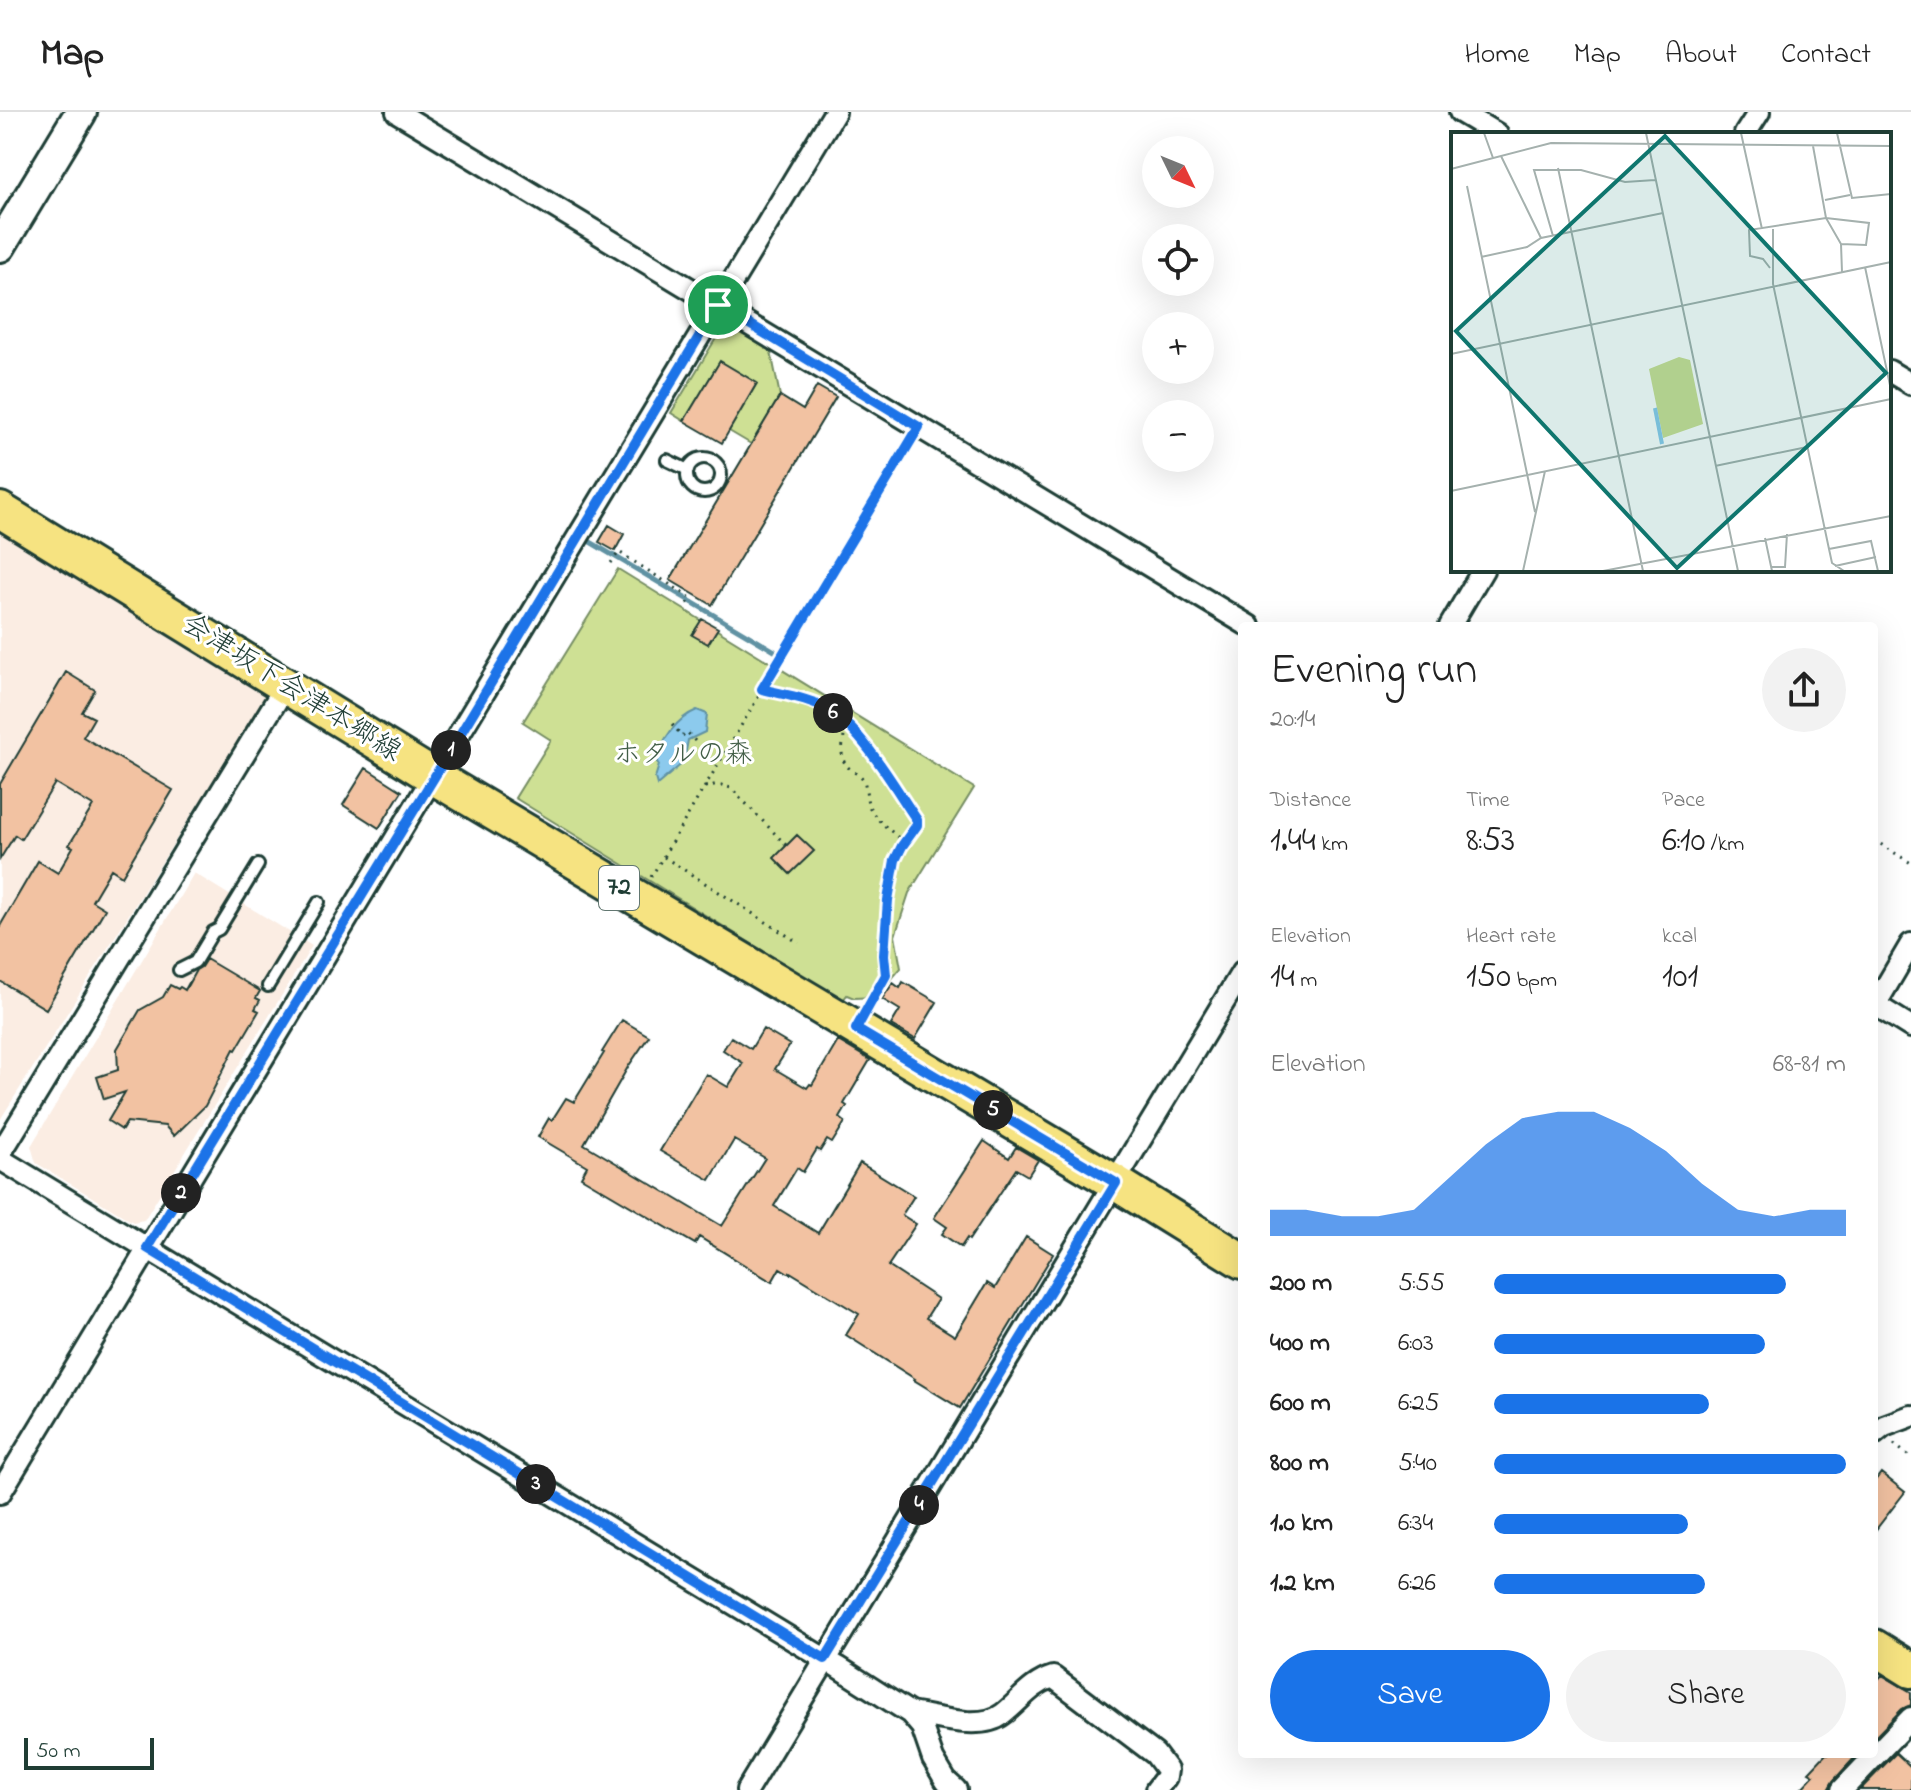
<!DOCTYPE html>
<html lang="en">
<head>
<meta charset="utf-8">
<style>
	body { margin:0; font-family:"Indie Flower","Klee One",sans-serif; background:#f2f2f2; color:#222; height:100vh; display:flex; flex-direction:column; font-size:30px; white-space:nowrap }
	* { box-sizing:border-box; margin:0 }
	p { font-size:26px; color:#767676 }
	.icon { flex:none; width:44px; height:44px; fill:none; stroke:currentColor; stroke-width:2; stroke-linecap:round; stroke-linejoin:round }
	.map { position:relative; flex:1; overflow:hidden }
	.details { position:absolute; left:1238px; top:510px; width:640px; height:1136px; display:flex; flex-direction:column; background:#fff; border-radius:8px; box-shadow:0 8px 32px #0002 }
	.details>* { flex:none }
	.needle { width:52px; rotate:133deg }
	.buttons { position:absolute; left:1142px; top:24px; display:grid; gap:16px }
	.buttons a { display:grid; place-items:center; width:72px; height:72px; border-radius:50%; background:#fff; box-shadow:0 8px 32px #0002; font-size:40px }
	.scale { position:absolute; left:24px; bottom:20px; width:130px; box-sizing:border-box; padding-left:8px; border:4px solid #1f3d34; border-top:0; font-size:22px; line-height:28px; white-space:nowrap; color:#1f3d34; -webkit-text-stroke:6px #fff; paint-order:stroke }
	.pin { position:absolute; display:grid; place-items:center; width:68px; height:68px; color:#fff; margin:-34px; border:4px solid #fff; border-radius:50%; box-shadow:0 2px 8px #0007 }
	.km { position:absolute; width:40px; height:40px; margin:-20px; border-radius:50%; background:#222; color:#fff; font-size:22px; line-height:40px; text-align:center }
	.round { display:grid; place-items:center; flex:none; width:84px; height:84px; border-radius:42px; background:#f2f2f2 }
	.overview { display:flex; align-items:center; justify-content:space-between; height:136px; padding:0 32px }
	h1 { font-size:44px; font-weight:600; line-height:60px }
	.stats { display:grid; grid-template-columns:repeat(3,1fr); gap:12px; height:136px; padding:8px 32px }
	.stats div { display:grid; align-content:center }
	.stats b { font-size:34px; font-weight:600 }
	.stats small { font-size:22px; font-weight:400 }
	.stats p { font-size:22px }
	.chart { height:224px; padding:16px 32px }
	.chart p { display:flex; justify-content:space-between }
	.chart svg { width:100%; height:144px; margin-top:8px; fill:#1a73e8; opacity:.7 }
	.action { display:flex; gap:16px; margin-top:auto; padding:16px 32px }
	.action a { flex:1; height:92px; border-radius:48px; background:#1a73e8; color:#fff; font-size:32px; font-weight:600; line-height:92px; text-align:center }
	.action a+a { background:#f2f2f2; color:#222 }
	ul { padding:0 32px; list-style:none; font-size:26px }
	li { display:grid; grid-template-columns:128px 96px 1fr; align-items:center; height:60px }
	li i { height:20px; border-radius:10px; background:#1a73e8 }
	header { display:flex; align-items:center; gap:48px; box-sizing:border-box; height:112px; padding:0 40px; background:#fff; border-bottom:2px solid #e0e0e0 }
	header strong { font-size:38px }
	nav { display:flex; gap:44px; margin-inline-start:auto; font-size:28px }
	.map>svg:first-child { display:block }
	.built { fill:#fbede3 }
	.green { fill:#cee094; stroke:#768e64; stroke-width:2 }
	.water { fill:#8ccaed; stroke:#6092a3; stroke-width:2 }
	.lines { fill:none; stroke-linecap:round; stroke-linejoin:round }
	.stream { stroke:#6092a3; stroke-width:5 }
	.building { fill:#f2c2a2; stroke:#1f3d34; stroke-width:2 }
	.lane-casing { stroke:#1f3d34; stroke-width:16 }
	.street-casing { stroke:#1f3d34; stroke-width:26 }
	.secondary-casing { stroke:#1f3d34; stroke-width:36 }
	.primary-casing { stroke:#1f3d34; stroke-width:40 }
	.path { stroke:#1f3d34; stroke-width:3; stroke-dasharray:2 6; stroke-linecap:butt }
	.lane { stroke:#fff; stroke-width:10 }
	.street { stroke:#fff; stroke-width:20 }
	.secondary { stroke:#fff; stroke-width:30 }
	.primary { stroke:#f6e381; stroke-width:34 }
	.route-casing { stroke:#fff; stroke-width:16 }
	.route { stroke:#1a73e8; stroke-width:10 }
	.labels { text-anchor:middle; dominant-baseline:central; stroke-width:6; stroke-linejoin:round; paint-order:stroke }
	.shield { fill:#fff; stroke:#627771; stroke-width:2 }
	.shield-label { font-size:26px; font-weight:bold; fill:#1f3d34 }
	.street-label { font-size:28px; fill:#1f3d34; stroke:#fff }
	.park-label { font-size:28px; fill:#425e47; stroke:#fff }
	.inset-river { fill:none; stroke:#8ccaed; stroke-width:4 }
	.inset-road { fill:none; stroke:#a5b1ae; stroke-width:2 }
	.view { fill:#0f766e; fill-opacity:0.15; stroke:#0f766e; stroke-width:4 }
	.inset-edge { fill:none; stroke:#1f3d34; stroke-width:4 }
</style>
</head>
<body>
<header>
<strong>Map</strong>
<nav><a>Home</a><a>Map</a><a>About</a><a>Contact</a></nav>
</header>
<div class="map">
<svg width="1911" height="1678" viewBox="0 0 1911 1678">
	<rect width="100%" height="100%" fill="#fff"/>
	<filter id="ink" filterUnits="userSpaceOnUse"><feTurbulence type="fractalNoise" baseFrequency=".0125" numOctaves="2"/><feDisplacementMap in="SourceGraphic" scale="16" xChannelSelector="R" yChannelSelector="G"/><feConvolveMatrix kernelMatrix="1 2 1 2 8 2 1 2 1" color-interpolation-filters="sRGB"/></filter>
	<g filter="url(#ink)">
		<path class="built" d="M 0,421 L 268,581 L 0,1008 Z
			M 194,761 L 312,834 L 144,1108 L 133,1110 L 36,1051 L 31,1034 Z"/>
		<path class="green" d="M 727,208 L 769,230 L 780,284 L 751,332 L 729,319 L 757,271 L 720,249 L 684,309 L 671,301 Z
			M 618,457 L 974,676 L 909,781 L 895,824 L 901,856 L 876,885 L 854,886 L 847,883 L 843,888 L 515,686 L 551,628 L 523,610 Z"/>
		<path class="water" d="M 697,598 L 707,602 L 705,620 L 688,628 L 684,650 L 657,673 L 655,666 L 659,653 L 657,650 C 660,629 677,606 697,598 Z"/>
		<g class="lines">
			<path class="stream" d="M 587,428 L 778,541"/>
		</g>
		<path class="building" d="M 720,249 L 757,271 L 722,331 L 684,309 Z
			M 817,274 L 836,285 L 712,493 L 670,468 L 780,284 L 803,298 Z
			M 609,413 L 624,422 L 615,439 L 599,430 Z
			M 702,507 L 718,516 L 708,532 L 692,523 Z
			M 66,560 L 95,578 L 82,600 L 94,606 L 83,625 L 173,678 L 122,764 L 111,757 L 92,789 L 105,797 L 46,897 L 0,869 L 0,814 L 38,749 L 58,761 L 73,735 L 69,733 L 93,694 L 55,671 L 21,727 L 15,723 L 0,747 L 0,672 Z
			M 366,656 L 402,679 L 379,716 L 343,693 Z
			M 797,723 L 814,739 L 790,762 L 774,746 Z
			M 206,847 L 260,879 L 256,886 L 260,888 L 255,897 L 259,899 L 236,938 L 234,937 L 205,994 L 174,1024 L 165,1014 L 127,1010 L 122,1018 L 108,1009 L 125,980 L 104,987 L 97,965 L 118,958 L 117,937 L 140,898 L 163,885 L 170,873 L 178,877 L 180,875 L 185,878 L 196,858 L 201,855 Z
			M 903,870 L 937,890 L 915,927 L 891,913 L 900,898 L 882,887 L 893,871 L 900,876 Z
			M 622,908 L 649,924 L 628,955 L 584,1032 L 722,1114 L 765,1046 L 734,1028 L 710,1068 L 660,1039 L 706,962 L 728,975 L 743,951 L 723,938 L 731,925 L 751,937 L 763,917 L 790,933 L 775,957 L 807,976 L 810,972 L 812,973 L 838,929 L 870,948 L 844,992 L 847,994 L 840,1006 L 845,1010 L 832,1031 L 827,1028 L 820,1039 L 817,1037 L 803,1060 L 797,1056 L 774,1094 L 818,1121 L 860,1051 L 914,1084 L 902,1103 L 916,1112 L 888,1154 L 938,1187 L 926,1206 L 955,1224 L 987,1171 L 995,1176 L 1026,1125 L 1053,1142 L 960,1296 L 914,1268 L 915,1267 L 846,1223 L 859,1202 L 790,1160 L 790,1162 L 780,1156 L 772,1170 L 699,1125 L 695,1132 L 581,1065 L 587,1054 L 538,1025 L 549,1006 L 552,1008 L 566,986 L 574,990 L 604,941 L 602,940 Z
			M 984,1029 L 1009,1046 L 1016,1035 L 1038,1048 L 1028,1064 L 1016,1057 L 969,1128 L 967,1126 L 961,1135 L 942,1122 L 947,1115 L 934,1106 Z
			M 1881,1361 L 1905,1380 L 1874,1420 L 1874,1370 Z
			M 1882,1563 L 1911,1580 L 1911,1593 L 1902,1597 L 1874,1626 L 1874,1572 Z
			M 1896,1641 L 1911,1655 L 1911,1678 L 1860,1678 Z
			M 1826,1642 L 1858,1642 L 1833,1669 L 1828,1678 L 1800,1678 L 1814,1663 L 1809,1660 Z"/>
		<g class="lines">
			<defs>
				<path id="lane" d="M687 363a17 17 0 1 1 34 0a17 17 0 1 1-34 0Z
					M 667,348 L 688,358
					M 179,858 L 195,850 L 213,820 L 219,817 L 258,753
					M 268,874 L 319,790"/>
				<path id="street" d="M 397,0 L 1249,514
					M 1460,0 L 1497,22
					M 1745,22 L 1759,0
					M 1889,259 L 1911,272
					M 1450,514 L 1483,458
					M 1874,892 L 1911,915
					M 1874,895 L 1911,832
					M 0,1042 L 286,573
					M 0,1047 L 838,1555 L 910,1601 L 922,1615 L 933,1647 L 946,1669 L 956,1678
					M 1874,1322 L 1884,1314 L 1911,1304
					M 0,1381 L 835,0
					M 910,1601 C 936,1605 981,1619 1003,1602 C 1021,1588 1031,1572 1053,1565 L 1155,1642 L 1167,1658 L 1166,1665 L 1156,1678
					M 747,1678 L 1242,860
					M 1842,1678 L 1911,1606"/>
				<path id="secondary" d="M 0,134 L 81,0"/>
				<path id="primary" d="M 0,398 L 434,665 L 1116,1071 L 1242,1149
					M 1874,1535 L 1911,1558"/>
			</defs>
			<use href="#lane" class="lane-casing"/>
			<use href="#street" class="street-casing"/>
			<use href="#secondary" class="secondary-casing"/>
			<use href="#primary" class="primary-casing"/>
			<path class="path" d="M 611,451 L 619,440 L 691,486 L 684,497
				M 762,577 C 781,582 804,585 822,594 C 861,614 892,672 917,708 L 917,713 L 902,734 L 895,748 L 888,788 L 884,843 L 886,863 L 870,893
				M 843,609 C 843,613 844,617 844,622 C 844,634 837,646 850,657 C 855,662 861,662 864,669 C 867,677 866,687 869,694 C 876,710 893,719 904,731
				M 672,612 L 682,624 L 687,620 L 695,629
				M 705,675 L 718,672 L 731,676 L 786,733
				M 1874,728 L 1911,751
				M 664,745 L 799,831
				M 651,765 L 909,332
				M 1894,1332 L 1911,1346"/>
			<use href="#lane" class="lane"/>
			<use href="#street" class="street"/>
			<use href="#secondary" class="secondary"/>
			<use href="#primary" class="primary"/>
		</g>
	</g>
	<g class="lines" filter="url(#ink)">
		<defs>
			<path id="route" d="M 718,193 L 919,315 L 762,577 C 781,582 804,585 822,594 C 861,614 892,672 917,708 L 917,713 L 902,734 L 895,748 L 888,788 L 884,843 L 886,863 L 856,917 L 1116,1071 L 825,1547 L 147,1136 L 441,654 Z"/>
		</defs>
		<use href="#route" class="route-casing"/>
		<use href="#route" class="route"/>
	</g>
	<g class="labels">
		<rect class="shield" x="599" y="754" width="40" height="44" rx="6"/>
		<g class="shield-label">
			<text x="619" y="776">72</text>
		</g>
		<g class="street-label">
			<text transform="translate(291 577) rotate(32)">会津坂下会津本郷線</text>
		</g>
		<g class="park-label">
			<text x="683" y="643">ホタルの森</text>
		</g>
	</g>
	<g transform="translate(1451 20)">
		<rect width="440" height="440" fill="#fff"/>
		<path d="M 228,225 L 239,228 L 252,292 L 212,306 L 198,237 Z" fill="#cee094"/>
		<path class="inset-river" d="M 204,276 L 211,312"/>
		<path class="inset-road" d="M 33,1 L 42,26M 195,1 L 287,439M 290,1 L 311,97M 386,1 L 401,66 L 440,62M 362,14 L 375,86 L 390,112 L 391,140M 50,24 L 90,106M 107,36 L 192,439M 0,37 L 100,11 L 440,14M 16,54 L 84,380M 374,68 L 399,63M 322,97 L 322,152 L 378,417 L 381,431 L 393,439M 102,104 L 83,38 L 130,38 L 174,50 L 204,48M 30,125 L 76,115 L 90,106 L 212,81M 414,135 L 440,258M 319,136 L 312,127 L 299,124 L 298,98 L 375,86 L 418,91 L 415,113 L 390,112M 0,222 L 440,130M 264,334 L 356,315M 0,359 L 440,267M 314,406 L 321,439M 378,417 L 420,409 L 427,439M 384,434 L 425,425M 321,435 L 334,435 L 336,402M 72,439 L 94,339M 152,439 L 440,384"/>
		<path class="view" d="M 214,4 L 435,241 L 226,436 L 5,199 Z"/>
		<rect width="440" height="440" class="inset-edge"/>
	</g>
</svg>
<div class="buttons">
<a><svg class="needle" viewBox="-14 -14 28 28"><path d="M0-13l5 13h-10z" fill="#e53935"/><path d="M0 13l5-13h-10z" fill="#767676"/></svg></a>
<a><svg class="icon" aria-label="locate" viewBox="0 0 24 24"><circle cx="12" cy="12" r="6"/><path d="M12 2v4M12 18v4M2 12h4M18 12h4"/></svg></a>
<a>+</a>
<a>−</a>
</div>
<div class="scale">50 m</div>
<div class="pin" style="left:718px;top:193px;background:#1e9e55"><svg class="icon" aria-label="arrive" viewBox="0 0 24 24"><path d="M6 21V4h12l-3 4 3 4H6"/></svg></div>
<b class="km" style="left:451px;top:638px">1</b>
<b class="km" style="left:181px;top:1081px">2</b>
<b class="km" style="left:536px;top:1372px">3</b>
<b class="km" style="left:919px;top:1393px">4</b>
<b class="km" style="left:993px;top:998px">5</b>
<b class="km" style="left:833px;top:601px">6</b>
<section class="details">
<div class="overview"><div><h1>Evening run</h1><p>20:14</p></div><a class="round"><svg class="icon" aria-label="share" viewBox="0 0 24 24"><path d="M12 15V3M7 8l5-5 5 5M5 13v7h14v-7"/></svg></a></div>
<div class="stats">
<div><p>Distance</p><b>1.44<small> km</small></b></div>
<div><p>Time</p><b>8:53</b></div>
<div><p>Pace</p><b>6:10<small> /km</small></b></div>
</div>
<div class="stats">
<div><p>Elevation</p><b>14<small> m</small></b></div>
<div><p>Heart rate</p><b>150<small> bpm</small></b></div>
<div><p>kcal</p><b>101</b></div>
</div>
<div class="chart"><p><span>Elevation</span>68–81 m</p>
<svg viewBox="0 0 160 44" preserveAspectRatio="none"><path d="M0 44V36L10 36L20 38L30 38L40 36L50 26L60 16L70 8L80 6L90 6L100 11L110 18L120 28L130 36L140 38L150 36L160 36V44z"/></svg>
</div>
<ul>
<li><b>200 m</b>5:55<i style="width:83%"></i></li>
<li><b>400 m</b>6:03<i style="width:77%"></i></li>
<li><b>600 m</b>6:25<i style="width:61%"></i></li>
<li><b>800 m</b>5:40<i style="width:100%"></i></li>
<li><b>1.0 km</b>6:34<i style="width:55%"></i></li>
<li><b>1.2 km</b>6:26<i style="width:60%"></i></li>
</ul>
<div class="action"><a>Save</a><a>Share</a></div>
</section>
</div>
</body>
</html>
